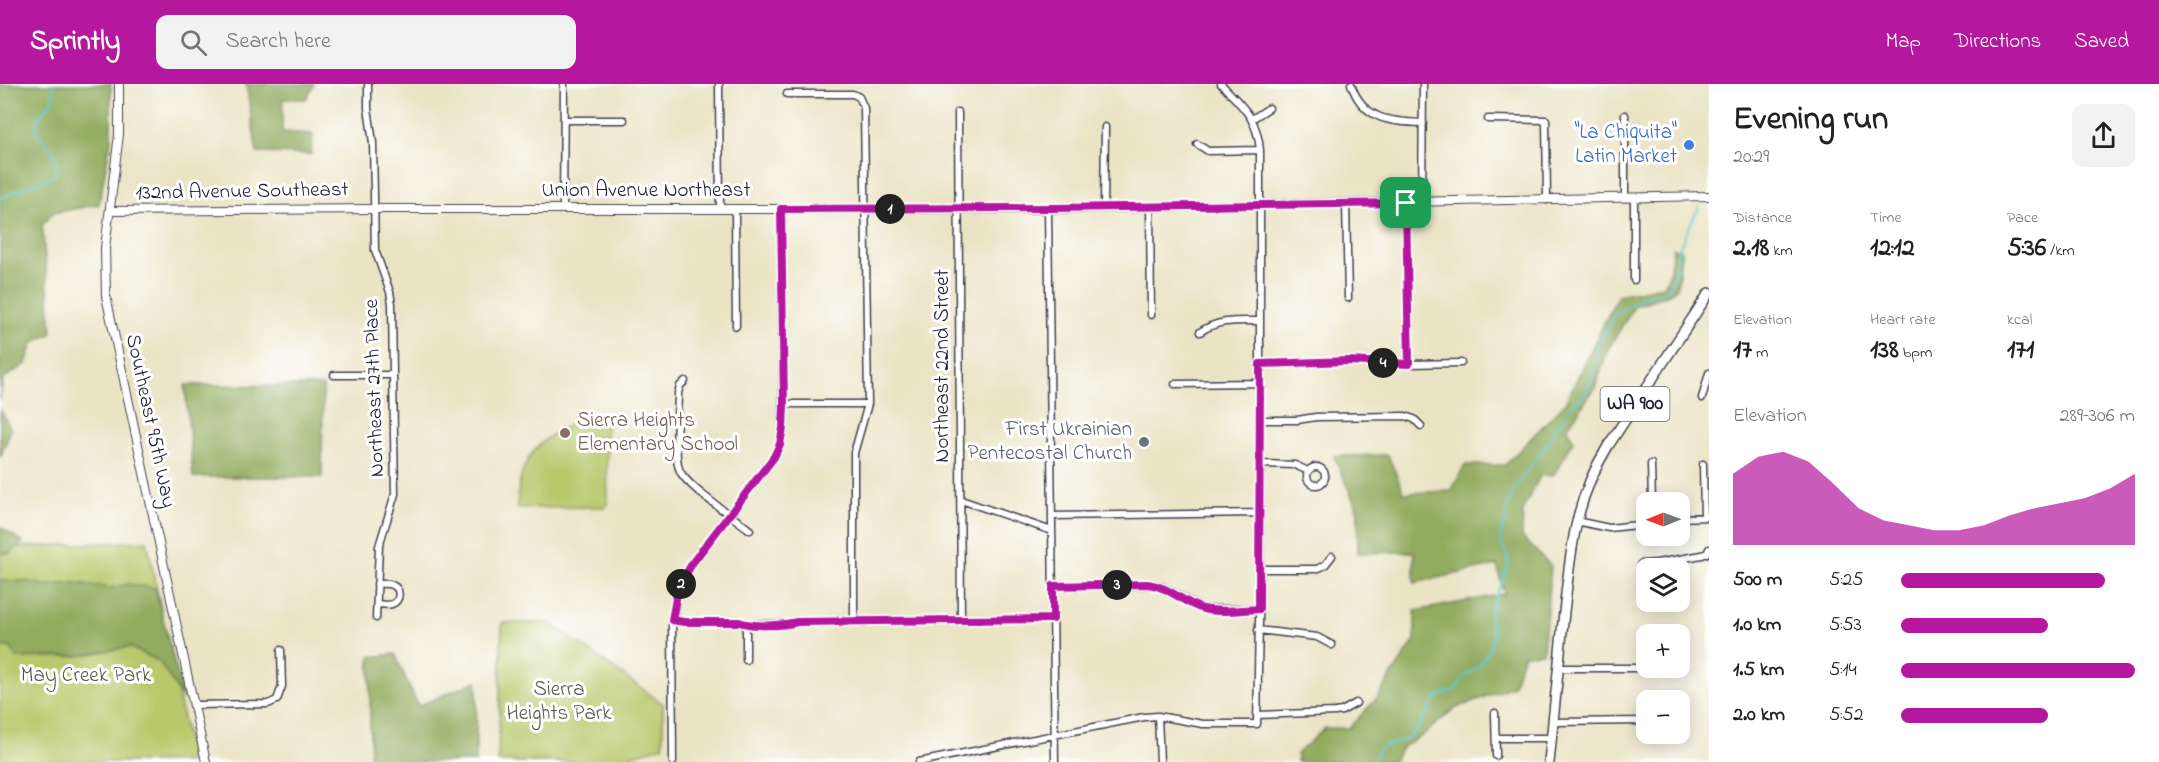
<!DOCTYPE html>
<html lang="en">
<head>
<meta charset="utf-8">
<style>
	body { margin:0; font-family:"Indie Flower",sans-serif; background:#f2f2f2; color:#222; height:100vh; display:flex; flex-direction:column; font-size:22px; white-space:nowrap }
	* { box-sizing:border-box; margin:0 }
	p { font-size:20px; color:#767676 }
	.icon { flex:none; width:33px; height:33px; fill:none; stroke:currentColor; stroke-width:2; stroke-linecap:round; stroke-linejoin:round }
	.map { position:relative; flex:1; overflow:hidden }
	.details { display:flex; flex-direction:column; background:#fff; width:450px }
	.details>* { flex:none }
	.needle { width:39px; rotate:269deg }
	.tools { position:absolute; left:1636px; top:408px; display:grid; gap:12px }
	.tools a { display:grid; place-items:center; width:54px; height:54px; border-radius:12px; background:#fff; box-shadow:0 3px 15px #0003; font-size:30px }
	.pin { position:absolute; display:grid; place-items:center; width:51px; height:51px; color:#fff; margin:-26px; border-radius:12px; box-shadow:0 3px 9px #0006 }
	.km { position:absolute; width:30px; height:30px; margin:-15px; border-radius:50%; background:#222; color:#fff; font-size:16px; line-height:30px; text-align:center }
	.round { display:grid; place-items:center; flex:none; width:63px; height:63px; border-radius:12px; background:#f2f2f2 }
	.overview { display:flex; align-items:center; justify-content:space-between; height:102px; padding:0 24px }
	h1 { font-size:33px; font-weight:700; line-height:45px }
	.stats { display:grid; grid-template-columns:repeat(3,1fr); gap:9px; height:102px; padding:6px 24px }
	.stats div { display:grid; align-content:center }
	.stats b { font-size:26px; font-weight:700 }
	.stats small { font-size:16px; font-weight:400 }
	.stats p { font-size:16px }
	.chart { height:168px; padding:12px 24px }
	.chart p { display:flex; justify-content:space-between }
	.chart svg { width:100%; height:108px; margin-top:6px; fill:#b5179e; opacity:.7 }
	ul { padding:0 24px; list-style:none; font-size:20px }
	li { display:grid; grid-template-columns:96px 72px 1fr; align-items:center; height:45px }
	li i { height:15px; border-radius:8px; background:#b5179e }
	header { display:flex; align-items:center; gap:36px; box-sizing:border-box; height:84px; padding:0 30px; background:#b5179e; color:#fff }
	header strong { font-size:28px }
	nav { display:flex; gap:33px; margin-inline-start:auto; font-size:21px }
	.search { width:420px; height:54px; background:#f2f2f2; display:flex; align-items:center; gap:15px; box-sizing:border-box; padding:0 21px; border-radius:12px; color:#767676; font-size:22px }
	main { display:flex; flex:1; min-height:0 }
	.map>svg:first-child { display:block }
	.green { fill:#b8c86a; stroke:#6d7552; stroke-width:1.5 }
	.forest { fill:#92ac5e; stroke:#5a674c; stroke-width:1.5 }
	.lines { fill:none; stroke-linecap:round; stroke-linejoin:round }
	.stream { stroke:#57c4ce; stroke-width:2 }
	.minor-casing { stroke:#403f50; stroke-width:9 }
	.tertiary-casing { stroke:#403f50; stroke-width:10 }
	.primary-casing { stroke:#403f50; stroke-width:12 }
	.minor { stroke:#fff; stroke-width:6 }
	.tertiary { stroke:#fff; stroke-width:8 }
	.primary { stroke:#fff; stroke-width:9 }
	.route-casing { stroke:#fff; stroke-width:12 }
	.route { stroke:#b5179e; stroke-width:8 }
	.shop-dot { fill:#3f7fe0; stroke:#fff; stroke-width:2 }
	.education-dot { fill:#8d6e63; stroke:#fff; stroke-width:2 }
	.worship-dot { fill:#6b7280; stroke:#fff; stroke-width:2 }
	.labels { text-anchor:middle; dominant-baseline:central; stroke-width:6; stroke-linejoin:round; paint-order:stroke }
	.shield { fill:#fff; stroke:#646476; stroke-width:1.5 }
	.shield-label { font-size:20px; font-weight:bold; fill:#22223b }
	.shop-label { font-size:21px; fill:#366cbe; stroke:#fff; text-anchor:end }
	.street-label { font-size:21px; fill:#22223b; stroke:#fff }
	.education-label { font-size:21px; fill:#785e54; stroke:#fff; text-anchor:start }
	.worship-label { font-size:21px; fill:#5b616d; stroke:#fff; text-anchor:end }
	.park-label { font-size:21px; fill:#565c4b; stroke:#fff }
</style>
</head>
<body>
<header>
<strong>Sprintly</strong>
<div class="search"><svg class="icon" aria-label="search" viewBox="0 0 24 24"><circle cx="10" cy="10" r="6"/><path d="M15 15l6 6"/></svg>Search here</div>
<nav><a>Map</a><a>Directions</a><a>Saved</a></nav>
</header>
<main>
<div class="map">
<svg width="1709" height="678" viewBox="0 0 1709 678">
	<rect width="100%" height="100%" fill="#fff"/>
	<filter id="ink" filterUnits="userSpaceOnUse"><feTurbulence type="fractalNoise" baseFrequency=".0167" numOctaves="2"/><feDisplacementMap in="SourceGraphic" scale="12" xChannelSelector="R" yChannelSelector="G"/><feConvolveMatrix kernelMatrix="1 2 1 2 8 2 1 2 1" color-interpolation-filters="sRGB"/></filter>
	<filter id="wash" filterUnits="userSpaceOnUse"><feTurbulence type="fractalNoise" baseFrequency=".008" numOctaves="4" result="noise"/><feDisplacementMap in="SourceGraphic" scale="24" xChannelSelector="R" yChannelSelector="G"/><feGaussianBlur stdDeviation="1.35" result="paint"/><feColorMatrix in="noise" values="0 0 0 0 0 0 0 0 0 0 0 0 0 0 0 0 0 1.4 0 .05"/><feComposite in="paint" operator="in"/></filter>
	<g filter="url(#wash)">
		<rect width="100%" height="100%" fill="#eae4c5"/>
		<path class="green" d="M 606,333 L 608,419 L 605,423 L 517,424 C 518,415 518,405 520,396 C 529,356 568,336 606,333 Z
			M 147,457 L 192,678 L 0,678 L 0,464 Z
			M 502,539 L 550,539 L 663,620 L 663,662 L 612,678 L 498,678 Z"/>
		<path class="forest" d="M 0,0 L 111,0 L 111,56 L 99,120 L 53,129 L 42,141 L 52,249 L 33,259 L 26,280 L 3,295 L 0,316 Z
			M 246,0 L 314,0 L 306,15 L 283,15 L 282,48 L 313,50 L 311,70 L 257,69 Z
			M 1673,164 L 1682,166 L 1677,203 L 1669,210 L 1635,221 L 1608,265 L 1595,304 L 1567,344 L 1574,357 L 1553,392 L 1541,391 L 1523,425 L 1522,453 L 1551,482 L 1543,569 L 1524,570 L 1513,602 L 1454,625 L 1423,651 L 1403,663 L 1392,678 L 1297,678 L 1297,670 L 1325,644 L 1349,644 L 1377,614 L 1415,556 L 1415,527 L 1504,510 L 1497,481 L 1414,499 L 1414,468 L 1358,469 L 1358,427 L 1334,372 L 1388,371 L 1404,409 L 1451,407 L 1465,381 L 1505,381 L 1565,319 L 1618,211 L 1663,202 L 1669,191 Z
			M 185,301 L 323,302 L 322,393 L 193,393 Z
			M 0,324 L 11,346 L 0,374 Z
			M 0,443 L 23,458 L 11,469 L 0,470 Z
			M 0,496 L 25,497 L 46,501 L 77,499 L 110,504 L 127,500 L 155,504 L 184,616 L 159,577 L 129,563 L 78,572 L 17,574 L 10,563 L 0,563 Z
			M 395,570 L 418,622 L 477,597 L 476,678 L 370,678 L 370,573 Z"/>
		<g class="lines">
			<path class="stream" d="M 0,114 C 9,111 17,105 26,102 C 40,97 62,98 56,74 C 53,64 42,57 36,48 L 38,34 L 52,17 L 53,0
				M 1373,678 L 1380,664 L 1408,654 L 1414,649 L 1435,616 L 1442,610 L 1455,606 L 1466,591 L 1478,584 L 1490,564 L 1493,553 L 1490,532 L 1492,522 L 1508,483 L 1508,471 L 1502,461 L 1501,450 L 1509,418 L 1513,407 L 1551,354 L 1555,344 L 1565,334 L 1569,324 L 1583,312 L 1590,300 L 1597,271 L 1597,264 L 1615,230 L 1636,217 L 1668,205 L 1675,189 L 1679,164 L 1699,123"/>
		</g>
	</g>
	<g filter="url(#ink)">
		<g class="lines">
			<defs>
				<path id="minor" d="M 368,0 L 368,24 L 373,59 L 375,166 L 390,208 L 392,220 L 393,291 L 395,410 L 379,462 L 376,534
					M 719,0 L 720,125
					M 1351,0 C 1363,36 1390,38 1423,39
					M 787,10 L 853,10 L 859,13 L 864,24 L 868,320 L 854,369 L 854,537
					M 958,28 L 961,536
					M 1625,31 L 1625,114
					M 1252,35 L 1269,24
					M 1488,35 L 1546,36 L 1547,116
					M 564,36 L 624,36
					M 1197,60 L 1208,67 L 1260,66
					M 1634,114 L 1634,196
					M 1346,119 L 1348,214
					M 1406,119 L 1409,280
					M 1422,119 L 1423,0
					M 1150,123 L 1151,231
					M 1104,124 L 1105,43
					M 563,125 L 564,0
					M 735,125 L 736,242
					M 1048,125 L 1055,678
					M 1200,248 C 1218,235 1238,237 1260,237
					M 1260,280 L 1348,277 L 1409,280 L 1461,279
					M 334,291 L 393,291
					M 685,297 L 680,302 L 678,309 C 678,326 673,374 680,387 C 688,404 734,433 750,446
					M 1175,300 L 1260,299
					M 1702,314 L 1709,289
					M 784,320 L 868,320
					M 1260,336 L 1297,336 L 1316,333 L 1405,332 L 1414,335 L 1421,342
					M 1260,380 L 1295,381 L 1308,387
					M 1651,380 L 1652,418
					M 1703,380 L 1704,433
					M1307 392a9 9 0 1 1 18 0a9 9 0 1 1-18 0Z
					M 961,416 L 1052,447
					M 1052,432 L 1260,429
					M 1680,434 L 1709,433
					M 1576,437 L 1609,444 L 1647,440
					M 1641,480 L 1657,479 L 1702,471 L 1707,469 L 1709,465
					M 1260,485 L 1317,485 L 1325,481 L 1332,472
					M 1053,502 L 1156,501 L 1163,503 L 1203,525 L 1259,525
					M 377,520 C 381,520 387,522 392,520 C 401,517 401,504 392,501 C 388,499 382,500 377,500
					M 672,536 L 684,538 L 739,538 L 746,540 L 788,540 L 797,538 L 1052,535
					M 746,540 L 746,576
					M 1258,546 L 1317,553 L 1332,561
					M 1558,584 L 1655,584
					M 194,621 L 268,620 L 277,616 L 282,602 L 281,566
					M 1495,629 L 1496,672
					M 1257,631 L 1335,628 L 1342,627 L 1356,619
					M 1158,632 L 1160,678
					M 1553,638 L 1647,637
					M 1496,654 L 1552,654
					M 673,678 L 672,536 L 678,504 L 693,478 L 774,373 L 780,361 L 783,343 L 781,125
					M 919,678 L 1144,633 L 1158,632 L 1203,640 L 1257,640 L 1260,485 L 1260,66 C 1257,33 1243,23 1221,0"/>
				<path id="tertiary" d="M 119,0 L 119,50 L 105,164 L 106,212 L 206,678
					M 110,127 L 374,125 L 1048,125 L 1709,112"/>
				<path id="primary" d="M 1549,678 C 1554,628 1559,578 1564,528 C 1571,466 1574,417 1608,362 L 1709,209"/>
			</defs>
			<use href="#minor" class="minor-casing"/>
			<use href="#tertiary" class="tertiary-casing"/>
			<use href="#primary" class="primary-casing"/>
			<use href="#minor" class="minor"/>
			<use href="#tertiary" class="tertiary"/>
			<use href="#primary" class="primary"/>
		</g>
	</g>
	<g class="lines" filter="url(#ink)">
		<defs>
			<path id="route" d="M 1406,119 L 1409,280 L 1348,277 L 1260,280 L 1259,525 C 1241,526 1221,529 1203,525 C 1183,519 1170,503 1148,500 L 1053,502 L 1053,535 L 797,538 C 781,542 755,543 739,538 L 684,538 L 672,536 L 678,504 L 693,478 L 774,373 L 780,360 L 783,344 L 784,320 L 781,125 L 1054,124 Z"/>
		</defs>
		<use href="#route" class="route-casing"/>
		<use href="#route" class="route"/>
	</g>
	<circle class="shop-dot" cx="1689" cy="61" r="6"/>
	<circle class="education-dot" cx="565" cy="349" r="6"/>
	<circle class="worship-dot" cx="1144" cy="358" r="6"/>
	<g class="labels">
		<rect class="shield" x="1600.5" y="303" width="69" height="34" rx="4.5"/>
		<g class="shield-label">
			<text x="1635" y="320">WA 900</text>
		</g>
		<g class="shop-label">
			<text x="1677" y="49">"La Chiquita"<tspan x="1677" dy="24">Latin Market</tspan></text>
		</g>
		<g class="street-label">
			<text x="646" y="107">Union Avenue Northeast</text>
			<text transform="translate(242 108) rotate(-1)">132nd Avenue Southeast</text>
			<text transform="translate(943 282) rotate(-90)">Northeast 22nd Street</text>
			<text transform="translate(375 304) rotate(-92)">Northeast 27th Place</text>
			<text transform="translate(150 337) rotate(78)">Southeast 95th Way</text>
		</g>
		<g class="education-label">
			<text x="577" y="337">Sierra Heights<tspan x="577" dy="24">Elementary School</tspan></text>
		</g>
		<g class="worship-label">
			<text x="1132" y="346">First Ukrainian<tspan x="1132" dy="24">Pentecostal Church</tspan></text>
		</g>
		<g class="park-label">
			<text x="86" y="592">May Creek Park</text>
			<text x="559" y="606">Sierra<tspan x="559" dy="24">Heights Park</tspan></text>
		</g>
	</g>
</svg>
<div class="tools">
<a><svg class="needle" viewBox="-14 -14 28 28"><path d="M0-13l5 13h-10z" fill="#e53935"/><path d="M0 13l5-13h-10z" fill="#767676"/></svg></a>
<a><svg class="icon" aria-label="layers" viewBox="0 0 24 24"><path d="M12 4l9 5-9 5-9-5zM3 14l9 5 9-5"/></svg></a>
<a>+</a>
<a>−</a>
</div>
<div class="pin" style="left:1406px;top:119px;background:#1e9e55"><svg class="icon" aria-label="arrive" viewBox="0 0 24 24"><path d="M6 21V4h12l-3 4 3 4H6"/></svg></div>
<b class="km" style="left:890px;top:125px">1</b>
<b class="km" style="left:681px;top:500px">2</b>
<b class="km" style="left:1117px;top:501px">3</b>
<b class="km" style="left:1383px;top:279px">4</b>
</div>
<section class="details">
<div class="overview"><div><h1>Evening run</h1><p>20:29</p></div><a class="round"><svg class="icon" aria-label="share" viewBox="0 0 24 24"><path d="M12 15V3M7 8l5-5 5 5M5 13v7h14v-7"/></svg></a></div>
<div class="stats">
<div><p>Distance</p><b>2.18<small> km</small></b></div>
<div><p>Time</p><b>12:12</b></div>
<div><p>Pace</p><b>5:36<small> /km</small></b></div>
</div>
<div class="stats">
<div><p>Elevation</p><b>17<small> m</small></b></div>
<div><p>Heart rate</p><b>138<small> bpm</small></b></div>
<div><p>kcal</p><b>171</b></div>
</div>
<div class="chart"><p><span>Elevation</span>289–306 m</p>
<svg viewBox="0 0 160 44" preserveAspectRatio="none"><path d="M0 44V15L10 8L20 6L30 10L40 19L50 29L60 34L70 36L80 38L90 38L100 36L110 32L120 29L130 27L140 25L150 21L160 15V44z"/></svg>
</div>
<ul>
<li><b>500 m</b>5:25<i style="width:87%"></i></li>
<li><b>1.0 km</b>5:53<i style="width:63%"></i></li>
<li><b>1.5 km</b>5:14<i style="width:100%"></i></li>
<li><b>2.0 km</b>5:52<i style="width:63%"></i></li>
</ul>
</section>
</main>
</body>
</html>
